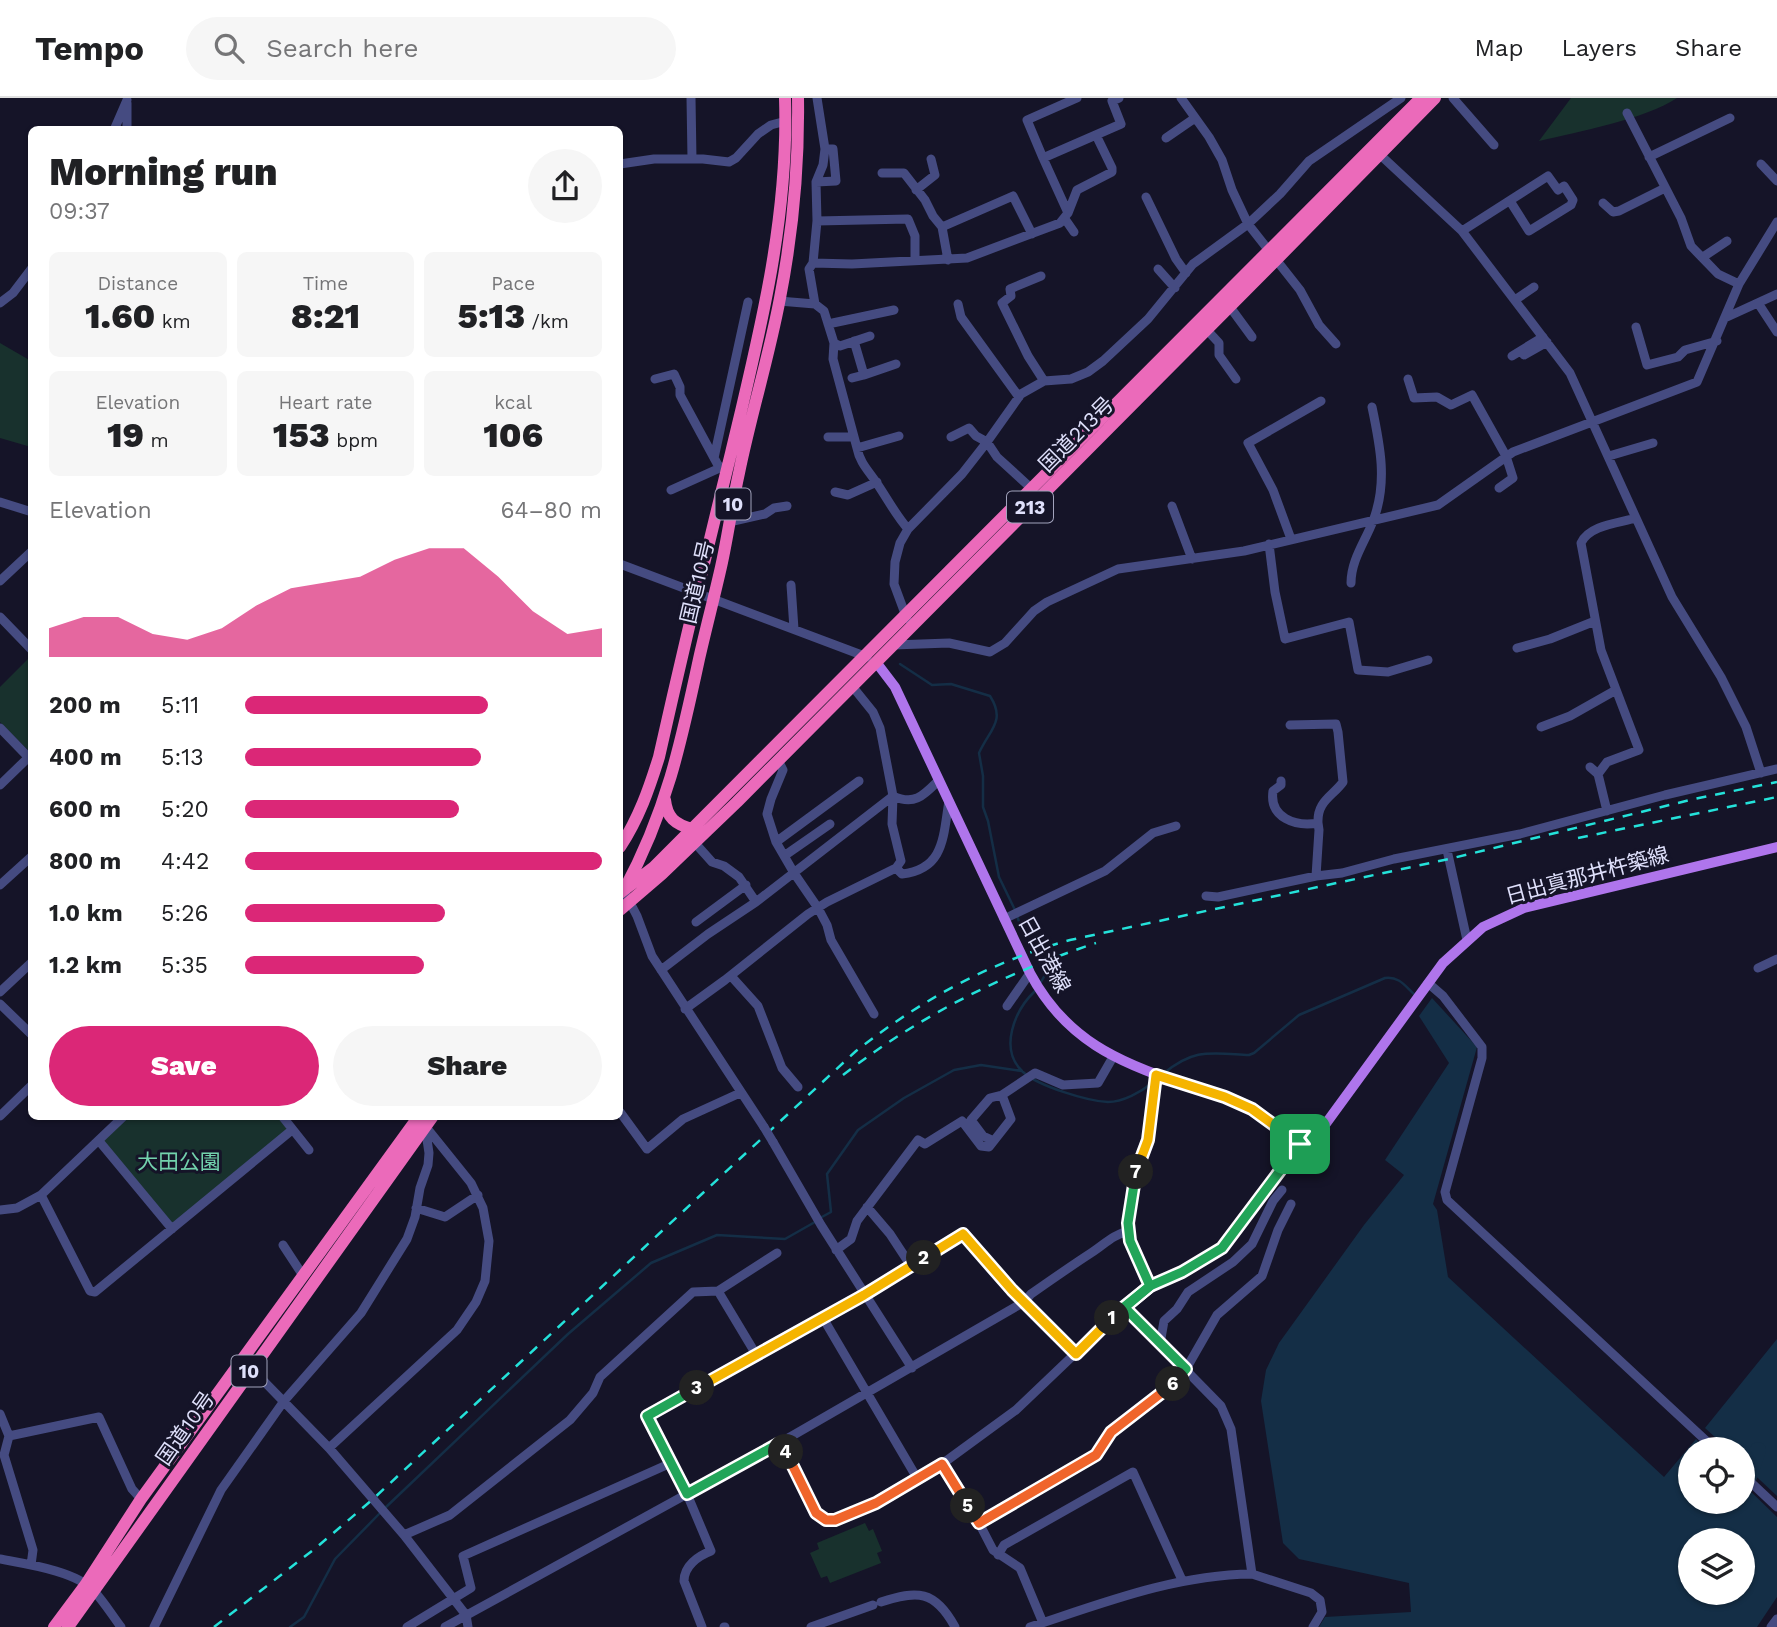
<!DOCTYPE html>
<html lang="en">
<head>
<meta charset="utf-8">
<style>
	body { margin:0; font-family:"Work Sans","Noto Sans JP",sans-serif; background:#f6f6f6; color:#202124; height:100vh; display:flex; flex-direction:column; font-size:26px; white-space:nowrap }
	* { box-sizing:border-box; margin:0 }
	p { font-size:23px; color:#757577 }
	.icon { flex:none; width:38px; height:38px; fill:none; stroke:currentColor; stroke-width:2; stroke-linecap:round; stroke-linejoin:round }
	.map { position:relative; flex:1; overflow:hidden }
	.details { position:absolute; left:28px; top:28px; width:595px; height:994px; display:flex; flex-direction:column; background:#fff; border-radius:10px; box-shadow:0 2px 5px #0004 }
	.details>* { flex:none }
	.fabs { position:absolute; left:1678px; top:1339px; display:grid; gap:14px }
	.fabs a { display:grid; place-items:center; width:77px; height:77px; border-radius:50%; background:#fff; box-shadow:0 2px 5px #0004; font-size:35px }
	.pin { position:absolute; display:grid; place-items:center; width:60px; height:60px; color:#fff; margin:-30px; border-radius:14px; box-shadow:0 4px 10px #0006 }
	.km { position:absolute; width:35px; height:35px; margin:-18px; border-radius:50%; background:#222; color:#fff; font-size:19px; line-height:35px; text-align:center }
	.round { display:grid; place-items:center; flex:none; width:74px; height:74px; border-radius:37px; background:#f6f6f6 }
	.overview { display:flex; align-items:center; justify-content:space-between; height:119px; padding:0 21px }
	h1 { font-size:38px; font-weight:800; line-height:52px }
	.stats { display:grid; grid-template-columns:repeat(3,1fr); gap:10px; height:119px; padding:7px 21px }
	.stats div { display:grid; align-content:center; border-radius:10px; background:#f6f6f6; text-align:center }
	.stats b { font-size:35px; font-weight:800 }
	.stats small { font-size:19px; font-weight:400 }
	.stats p { font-size:19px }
	.chart { height:196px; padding:14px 21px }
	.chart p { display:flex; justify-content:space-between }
	.chart svg { width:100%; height:126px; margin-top:7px; fill:#db2777; opacity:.7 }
	.action { display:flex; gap:14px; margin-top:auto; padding:14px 21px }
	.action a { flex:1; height:80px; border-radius:42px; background:#db2777; color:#fff; font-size:28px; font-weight:800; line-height:80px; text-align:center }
	.action a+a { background:#f6f6f6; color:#202124 }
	ul { padding:0 21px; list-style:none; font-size:23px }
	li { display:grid; grid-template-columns:112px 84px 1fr; align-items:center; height:52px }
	li i { height:18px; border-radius:9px; background:#db2777 }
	header { display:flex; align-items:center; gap:42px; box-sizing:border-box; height:98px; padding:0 35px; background:#fff; border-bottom:2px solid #e0e0e0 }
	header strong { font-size:33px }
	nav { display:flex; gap:38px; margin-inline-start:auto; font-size:24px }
	.search { width:490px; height:63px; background:#f6f6f6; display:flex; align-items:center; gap:18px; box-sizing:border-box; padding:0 24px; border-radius:38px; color:#757577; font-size:26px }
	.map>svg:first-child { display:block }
	.green { fill:#18312d }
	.water { fill:#142e46; fill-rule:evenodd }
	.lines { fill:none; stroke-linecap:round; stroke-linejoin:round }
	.stream { stroke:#142e46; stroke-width:2.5 }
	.river { stroke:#142e46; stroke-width:16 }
	.minor { stroke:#454b81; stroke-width:9 }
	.major { stroke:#af75ec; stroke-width:10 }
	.highway { stroke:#eb6aba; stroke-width:12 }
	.rail { stroke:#24e2da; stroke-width:2.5; stroke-dasharray:10 9; stroke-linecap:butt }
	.minor-bridge { stroke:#454b81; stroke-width:9 }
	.split-1-casing { stroke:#fff; stroke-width:14 }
	.split-2-casing { stroke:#fff; stroke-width:14 }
	.split-3-casing { stroke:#fff; stroke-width:14 }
	.split-4-casing { stroke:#fff; stroke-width:14 }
	.split-5-casing { stroke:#fff; stroke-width:14 }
	.split-6-casing { stroke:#fff; stroke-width:14 }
	.split-7-casing { stroke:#fff; stroke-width:14 }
	.split-8-casing { stroke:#fff; stroke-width:14 }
	.split-1 { stroke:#22a559; stroke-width:9 }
	.split-2 { stroke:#f5b400; stroke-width:9 }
	.split-3 { stroke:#f5b400; stroke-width:9 }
	.split-4 { stroke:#22a559; stroke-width:9 }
	.split-5 { stroke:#f0652b; stroke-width:9 }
	.split-6 { stroke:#f0652b; stroke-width:9 }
	.split-7 { stroke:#22a559; stroke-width:9 }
	.split-8 { stroke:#f5b400; stroke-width:9 }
	.labels { text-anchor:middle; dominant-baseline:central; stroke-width:6; stroke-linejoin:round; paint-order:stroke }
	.shield { fill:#151428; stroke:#a2a3bc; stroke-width:2 }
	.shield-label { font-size:19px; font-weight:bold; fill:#dfe0fb }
	.street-label { font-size:21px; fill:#dfe0fb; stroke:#151428 }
	.park-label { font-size:21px; fill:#73d2ad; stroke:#151428 }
</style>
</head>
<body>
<header>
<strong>Tempo</strong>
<div class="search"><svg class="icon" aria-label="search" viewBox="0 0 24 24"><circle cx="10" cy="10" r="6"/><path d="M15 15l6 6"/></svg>Search here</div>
<nav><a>Map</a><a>Layers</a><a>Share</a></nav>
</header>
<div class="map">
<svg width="1777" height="1529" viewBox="0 0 1777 1529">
	<rect width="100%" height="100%" fill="#151428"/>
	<path class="green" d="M 1571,0 L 1677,0 C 1646,21 1577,34 1539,43 Z
		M 0,245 L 31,263 L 31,349 L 0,340 Z
		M 30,559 L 31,651 L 29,653 L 0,624 L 0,589 Z
		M 129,1019 L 278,1019 L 288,1032 L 173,1126 L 103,1043 Z
		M 865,1425 L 869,1433 L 873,1431 L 882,1453 L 877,1455 L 881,1465 L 830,1485 L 827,1478 L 821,1480 L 810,1455 L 819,1451 L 817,1445 Z"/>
	<path class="water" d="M 1432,900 L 1477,949 L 1433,1106 L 1437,1112 L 1448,1179 L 1664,1379 L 1696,1341 L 1706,1351 L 1690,1351 L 1690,1404 L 1743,1404 L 1743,1386 L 1777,1419 L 1777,1499 L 1757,1529 L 1319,1529 L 1325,1519 L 1411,1514 L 1409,1485 L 1299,1461 L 1283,1445 L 1261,1303 L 1266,1272 L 1279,1245 L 1364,1127 L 1404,1077 L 1385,1062 L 1449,965 L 1419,918 ZM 1690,1442 L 1743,1442 L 1743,1494 L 1690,1494 Z
		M 1777,1241 L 1777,1398 L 1743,1366 L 1743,1351 L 1728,1351 L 1705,1330 Z"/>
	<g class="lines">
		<path class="stream" d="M 900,566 L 932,587 L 951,586 L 990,598 C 1006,623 990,631 979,655 L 983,678 L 983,709 L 988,723 L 999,779 L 1015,812
			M 1017,818 L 1021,829 L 1034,848 L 1045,877 L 1041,884
			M 1035,893 C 1015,912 998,951 1023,974 C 1038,988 1087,1003 1108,1004 C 1123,1004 1141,994 1152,985
			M 1163,976 C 1194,950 1210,955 1249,957 L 1254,955 L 1299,917 L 1385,880 C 1399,878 1405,888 1415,897
			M 820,1120 L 831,1114 L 827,1076 L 858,1032 L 904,1000 L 954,972 L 981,967 L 1022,973
			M 385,1410 L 568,1236 L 651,1165 L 717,1137 L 785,1141 L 815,1124
			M 290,1529 L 304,1519 L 335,1461 L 380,1415"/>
		<path class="river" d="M 1743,1387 L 1749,1379 L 1758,1352"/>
		<path class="minor" d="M 691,0 L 692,61
			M 1181,0 L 1209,39 L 1222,62 L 1232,92 L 1248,126 L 1300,192 L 1319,227 L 1336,246
			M 1453,0 L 1494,47
			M 127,5 L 127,32
			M 1627,15 L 1681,120 L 1691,148 L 1718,176 L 1739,186
			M 114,32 L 127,2
			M 1166,40 L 1195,20
			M 1376,53 L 1462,133 L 1570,275 L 1672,499 L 1721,579 L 1746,629 L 1761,675
			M 1649,59 L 1730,20
			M 1043,60 L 1027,22 L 1077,0
			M 620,66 L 654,61 L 703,61 L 729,64 L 736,60 L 758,36 L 771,27 L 786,23
			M 1761,66 L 1777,83
			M 882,75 L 904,75 L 925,102 L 933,118 L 942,129
			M 816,84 L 836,83 L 833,51 L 825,51
			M 916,92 L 935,77 L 931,61
			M 1146,99 L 1176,161 L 1186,175
			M 1603,105 L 1613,114 L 1619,113 L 1665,90
			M 1068,115 L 1077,92 L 1112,74 L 1112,70 L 1096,37
			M 1065,121 L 1074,134
			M 817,123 L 908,121 L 915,138 L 915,161
			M 1462,133 L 1548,78 L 1558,92 L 1564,88 L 1573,102 L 1571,107 L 1529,133 L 1510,103
			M 1703,159 L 1727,143
			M 948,162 L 942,129 L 1013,98 L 1032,136
			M 813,165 L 817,123 L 816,84 L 823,67 L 825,51 L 817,0
			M 1158,171 L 1175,190
			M 1041,178 L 1010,191 L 1011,198 L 1002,205 L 1028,258 L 1044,283
			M 1515,202 L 1534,189
			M 779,203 L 815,206 L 809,171 L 813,165 L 852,166 L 967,160 L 1060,125 L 1068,115 L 1043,60 L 1121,26 L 1112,3 L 1119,0
			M 0,205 L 13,195 L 32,170
			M 1758,205 L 1777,234
			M 815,206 L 824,213 L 834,245 L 833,261 L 857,350 L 899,338
			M 958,206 L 961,219 L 1019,299
			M 1230,209 L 1252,239
			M 1727,219 L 1777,196
			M 828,226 L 894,212
			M 1636,229 L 1647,267 L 1678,259 L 1685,252 L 1717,243
			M 1207,232 L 1219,245 L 1219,257 L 1236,281
			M 854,243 L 864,277 L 896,266
			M 834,245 L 840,248 L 870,238
			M 1524,257 L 1547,244
			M 1512,258 L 1543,239
			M 852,280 L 864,277
			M 655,281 L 674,276 L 680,289 L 680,297 L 719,369
			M 1408,281 L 1414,300 L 1437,299 L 1451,307 L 1472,297 L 1506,358 L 1513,380 L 1499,390
			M 828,339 L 853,339
			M 951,339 L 969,330 L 976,338 L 987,344 L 997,359 L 1032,391
			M 857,350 C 860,365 868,372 876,384 C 887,400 895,416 908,431
			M 1609,358 L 1653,345
			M 714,360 L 748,204
			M 671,392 L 722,369
			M 835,394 L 848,397 L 877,384
			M 0,404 L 32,414
			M 1172,408 L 1192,461
			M 729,424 L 765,416 L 774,410 L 787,408
			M 1291,441 L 1273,392 L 1248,345 L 1321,303
			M 1269,446 L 1275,494 L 1285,541 L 1349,524 L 1358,572 L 1388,574 L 1428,562
			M 620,466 L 867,559
			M 0,483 L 32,453
			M 1351,485 C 1351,462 1365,444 1373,423 C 1388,385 1380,347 1372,309
			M 791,487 L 794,531
			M 0,519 L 32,552
			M 907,521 L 894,486 L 895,464 L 900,445 L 908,431 L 962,376 L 987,344 L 1021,296 L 1044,283 L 1071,281 L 1088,274 L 1103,263 L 1148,221 L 1193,166 L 1248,126 L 1280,96 L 1309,63 L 1401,0
			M 893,547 L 949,545 L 990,554 L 1005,545 L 1034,513 L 1047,504 L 1118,471 L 1244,453 L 1438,407 L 1513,354 L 1697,284 L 1739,186 L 1777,124
			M 1517,550 L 1550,541 L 1595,523
			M 1290,627 L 1336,626 L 1338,634 L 1343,684 C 1332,699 1317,703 1318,725
			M 1541,629 L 1570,618 L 1616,592
			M 0,630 L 32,663
			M 778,662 L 783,672 L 771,701 L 767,716 L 776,744 L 794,775 L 818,810 L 827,827 L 831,842 L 874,916
			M 1590,669 L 1598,676
			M 1281,683 L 1281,687 L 1273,693 C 1269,720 1296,729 1318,725 L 1319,732 L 1316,778
			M 0,687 L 32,656
			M 1607,713 L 1598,676 L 1607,664 L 1639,652 L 1601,552 L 1581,445 C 1589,427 1619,425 1636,420
			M 776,744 L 859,683
			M 695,745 L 712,764 L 724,768 L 739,779 L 756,804 L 893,698 L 880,630 L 873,614 L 852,588
			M 1447,752 L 1467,842
			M 784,758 L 830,726
			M 896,770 L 902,776 C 945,771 943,738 949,703
			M 0,787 L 32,758
			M 620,791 L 624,793 L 637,818 L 652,858 L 764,1029
			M 1206,798 L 1218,799 L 1316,778 L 1342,775 L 1394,761 L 1520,736 L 1665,697 L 1777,671
			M 1004,821 L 1105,773 L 1153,735 L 1176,728
			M 696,824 L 746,787
			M 1758,870 L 1777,861
			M 661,872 L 708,836 L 756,804
			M 731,878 L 758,908 L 782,970 L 798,989
			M 1428,885 L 1443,898 L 1482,949 L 1482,960 L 1445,1094 L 1447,1102 L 1715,1351
			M 0,894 L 32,864
			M 0,906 L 32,937
			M 1007,908 L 1030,875
			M 685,911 L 725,882 L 808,816 L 827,804 L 896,770 L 901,763 L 892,726 L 893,698 C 915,708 924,697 939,682
			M 620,1014 L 647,1051 L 683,1021 L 740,995
			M 0,1018 L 32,987
			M 282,1018 L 309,1052
			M 992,1042 L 983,1038 L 971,1022 L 990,1000 L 1002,997
			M 99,1043 L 172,1131
			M 773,1044 L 821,1127 L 912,1270
			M 41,1097 L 90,1193 L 95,1194 L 292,1032
			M 867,1109 L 890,1136 L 911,1168
			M 416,1110 L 445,1119 L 478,1097
			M 0,1112 L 17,1110 L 41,1097 L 124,1018
			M 283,1147 L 302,1176
			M 836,1152 L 851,1141 L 857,1123 L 918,1042 L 925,1046 L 962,1023 L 981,1048 L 989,1049 L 1011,1021 L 1002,997 L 1035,975 L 1063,987 L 1098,985 L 1113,959
			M 1150,1187 L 1130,1143 L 1128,1125 L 1136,1070 L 1148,1042 L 1156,977
			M 718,1193 L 777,1155
			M 823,1220 L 917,1380
			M 1160,1246 L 1164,1223 L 1177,1211 L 1188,1194 L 1233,1164 L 1252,1146 L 1273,1103 L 1282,1092
			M 250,1269 L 329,1350 L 404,1437 L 466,1517 L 468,1529
			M 0,1316 L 9,1338 L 4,1357 L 33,1452 L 31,1467
			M 9,1338 L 99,1319 L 132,1391 L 141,1401
			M 778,1346 L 785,1353 L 816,1415 L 826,1422 L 835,1422 L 876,1405 L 917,1380 L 942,1366 L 1016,1312 L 1124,1209 L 1150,1187 L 1182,1174 L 1222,1150 L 1300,1047
			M 329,1350 L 457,1232 L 476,1204 L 485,1183 L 489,1143 L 483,1110 L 471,1085 L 426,1029
			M 942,1366 L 979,1425 L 993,1452 L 1020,1470 L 1043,1525
			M 1743,1377 L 1777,1409
			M 979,1425 L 1096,1357 L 1111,1334 L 1169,1291 L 1186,1271 L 1217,1217 L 1262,1178 L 1278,1132 L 1291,1106
			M 404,1437 L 450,1417 L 570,1322 L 593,1295 L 600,1279 L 693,1194 L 718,1193 L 757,1258
			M 998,1457 L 1004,1447 L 1133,1374 L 1182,1482
			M 0,1461 C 26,1466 76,1473 94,1493 C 104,1504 112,1517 121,1529
			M 1252,1476 L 1311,1495 L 1320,1502 L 1322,1514 L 1313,1529
			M 881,1504 C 917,1492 935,1492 955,1529
			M 154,1529 L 221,1392 L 284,1303 L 361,1215 L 407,1141 L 415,1119 L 420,1090 L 428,1067 L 429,1055 L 425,1028
			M 407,1529 L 471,1490 L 463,1458 L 671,1365
			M 445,1529 L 778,1346 L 1024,1204 L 1031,1196 C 1051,1182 1071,1168 1091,1155 C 1105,1146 1112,1137 1129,1133
			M 702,1529 L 684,1483 C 684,1468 698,1458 711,1453 L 687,1396 L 647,1318 L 864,1197 L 963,1136 L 1012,1192 L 1076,1256
			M 724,1529 L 725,1529
			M 811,1529 L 873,1507
			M 1030,1529 C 1103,1505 1174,1477 1252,1476 L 1231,1331 L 1221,1308 L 1124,1209
			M 1771,1529 L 1777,1521"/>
		<path class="major" d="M 876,564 L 895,589 L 1030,875 C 1065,941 1118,965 1187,987 C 1208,994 1232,1000 1252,1011 C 1269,1021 1285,1034 1300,1047 L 1319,1035 L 1443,865 L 1483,829 L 1524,810 L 1777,749"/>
		<path class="highway" d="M 665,702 C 667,720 675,726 692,731
			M 620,749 C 639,720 649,691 659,659 C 682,557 706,456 731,355 C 759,238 789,121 785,0
			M 624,792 C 666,715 681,645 699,561 C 706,530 714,500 721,469 C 728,438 732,406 739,375 C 751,316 769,259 780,200 C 793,133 799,68 798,0
			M 620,795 L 654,769 L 1421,0
			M 620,812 L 662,776 L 737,704 L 1276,162 L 1435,0
			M 54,1529 L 86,1486 L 141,1401 L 419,1018
			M 68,1529 L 433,1018"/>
		<path class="rail" d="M 1578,740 L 1777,699
			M 843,977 C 919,918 1005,875 1096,845
			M 214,1529 L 317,1449 L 373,1401 L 856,953 C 921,902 990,864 1070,842 L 1449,761 L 1694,701 L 1777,684"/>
		<path class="minor-bridge" d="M 764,1029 L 773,1044"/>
	</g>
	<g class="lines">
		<defs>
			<path id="split-1" d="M 1112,1220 L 1150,1188 L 1182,1174 L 1222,1150 L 1300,1046"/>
			<path id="split-2" d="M 924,1160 L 963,1136 L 1012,1192 L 1076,1256 L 1112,1220"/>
			<path id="split-3" d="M 697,1290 L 864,1197 L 924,1160"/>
			<path id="split-4" d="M 697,1290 L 647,1318 L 687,1396 L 778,1346 L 786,1354"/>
			<path id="split-5" d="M 786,1354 L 816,1415 L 826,1422 L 835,1422 L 876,1405 L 942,1366 L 968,1408"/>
			<path id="split-6" d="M 968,1408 L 979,1425 L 1096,1357 L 1111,1334 L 1173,1286"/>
			<path id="split-7" d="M 1136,1074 L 1128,1125 L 1130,1143 L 1150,1188 L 1124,1209 L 1186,1271 L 1173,1286"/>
			<path id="split-8" d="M 1136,1074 L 1148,1042 L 1156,977 L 1225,999 L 1252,1011 L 1300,1046"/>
		</defs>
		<use href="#split-1" class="split-1-casing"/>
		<use href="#split-2" class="split-2-casing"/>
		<use href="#split-3" class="split-3-casing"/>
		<use href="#split-4" class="split-4-casing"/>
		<use href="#split-5" class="split-5-casing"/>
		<use href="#split-6" class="split-6-casing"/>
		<use href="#split-7" class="split-7-casing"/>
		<use href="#split-8" class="split-8-casing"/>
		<use href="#split-1" class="split-1"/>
		<use href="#split-2" class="split-2"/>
		<use href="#split-3" class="split-3"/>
		<use href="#split-4" class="split-4"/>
		<use href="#split-5" class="split-5"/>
		<use href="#split-6" class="split-6"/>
		<use href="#split-7" class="split-7"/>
		<use href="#split-8" class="split-8"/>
	</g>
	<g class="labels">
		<g class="shield">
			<rect x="715.5" y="390.5" width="35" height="31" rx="5"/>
			<rect x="1007" y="393.5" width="46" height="31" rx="5"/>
			<rect x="231.5" y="1257.5" width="35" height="31" rx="5"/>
		</g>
		<g class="shield-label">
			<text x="733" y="406">10</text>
			<text x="1030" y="409">213</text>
			<text x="249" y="1273">10</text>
		</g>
		<g class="street-label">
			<text transform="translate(1076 336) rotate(-45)">国道213号</text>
			<text transform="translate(697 484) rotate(-77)">国道10号</text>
			<text transform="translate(1587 777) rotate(-15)">日出真那井杵築線</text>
			<text transform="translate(1045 856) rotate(61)">日出港線</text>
			<text transform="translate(185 1330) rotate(-55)">国道10号</text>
		</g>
		<g class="park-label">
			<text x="179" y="1063">大田公園</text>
		</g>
	</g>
</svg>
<div class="fabs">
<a><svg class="icon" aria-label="locate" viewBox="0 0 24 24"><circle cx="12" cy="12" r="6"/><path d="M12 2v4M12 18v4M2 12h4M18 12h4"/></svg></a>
<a><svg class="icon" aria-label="layers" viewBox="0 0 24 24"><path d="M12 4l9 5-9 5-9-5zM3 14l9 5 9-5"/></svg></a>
</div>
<div class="pin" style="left:1300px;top:1046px;background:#1e9e55"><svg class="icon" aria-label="arrive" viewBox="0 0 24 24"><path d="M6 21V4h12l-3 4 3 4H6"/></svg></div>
<b class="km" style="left:1112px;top:1220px">1</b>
<b class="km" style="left:924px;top:1160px">2</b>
<b class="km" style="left:697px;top:1290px">3</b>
<b class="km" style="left:786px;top:1354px">4</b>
<b class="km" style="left:968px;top:1408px">5</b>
<b class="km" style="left:1173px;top:1286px">6</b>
<b class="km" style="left:1136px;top:1074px">7</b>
<section class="details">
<div class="overview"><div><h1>Morning run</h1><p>09:37</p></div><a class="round"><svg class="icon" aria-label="share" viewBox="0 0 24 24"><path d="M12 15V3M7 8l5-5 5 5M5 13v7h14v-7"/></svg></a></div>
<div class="stats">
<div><p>Distance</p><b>1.60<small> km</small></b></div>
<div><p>Time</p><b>8:21</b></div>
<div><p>Pace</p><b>5:13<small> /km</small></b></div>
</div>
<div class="stats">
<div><p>Elevation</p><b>19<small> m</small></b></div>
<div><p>Heart rate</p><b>153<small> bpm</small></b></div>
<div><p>kcal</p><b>106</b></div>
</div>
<div class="chart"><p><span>Elevation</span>64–80 m</p>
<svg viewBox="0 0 160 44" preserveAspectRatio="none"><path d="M0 44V34L10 30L20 30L30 36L40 38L50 34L60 26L70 20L80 18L90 16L100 10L110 6L120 6L130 16L140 28L150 36L160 34V44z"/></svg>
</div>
<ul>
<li><b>200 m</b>5:11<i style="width:68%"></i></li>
<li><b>400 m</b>5:13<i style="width:66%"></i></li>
<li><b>600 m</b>5:20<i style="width:60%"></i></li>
<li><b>800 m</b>4:42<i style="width:100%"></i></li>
<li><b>1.0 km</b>5:26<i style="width:56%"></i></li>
<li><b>1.2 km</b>5:35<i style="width:50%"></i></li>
</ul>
<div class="action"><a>Save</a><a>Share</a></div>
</section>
</div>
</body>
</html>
